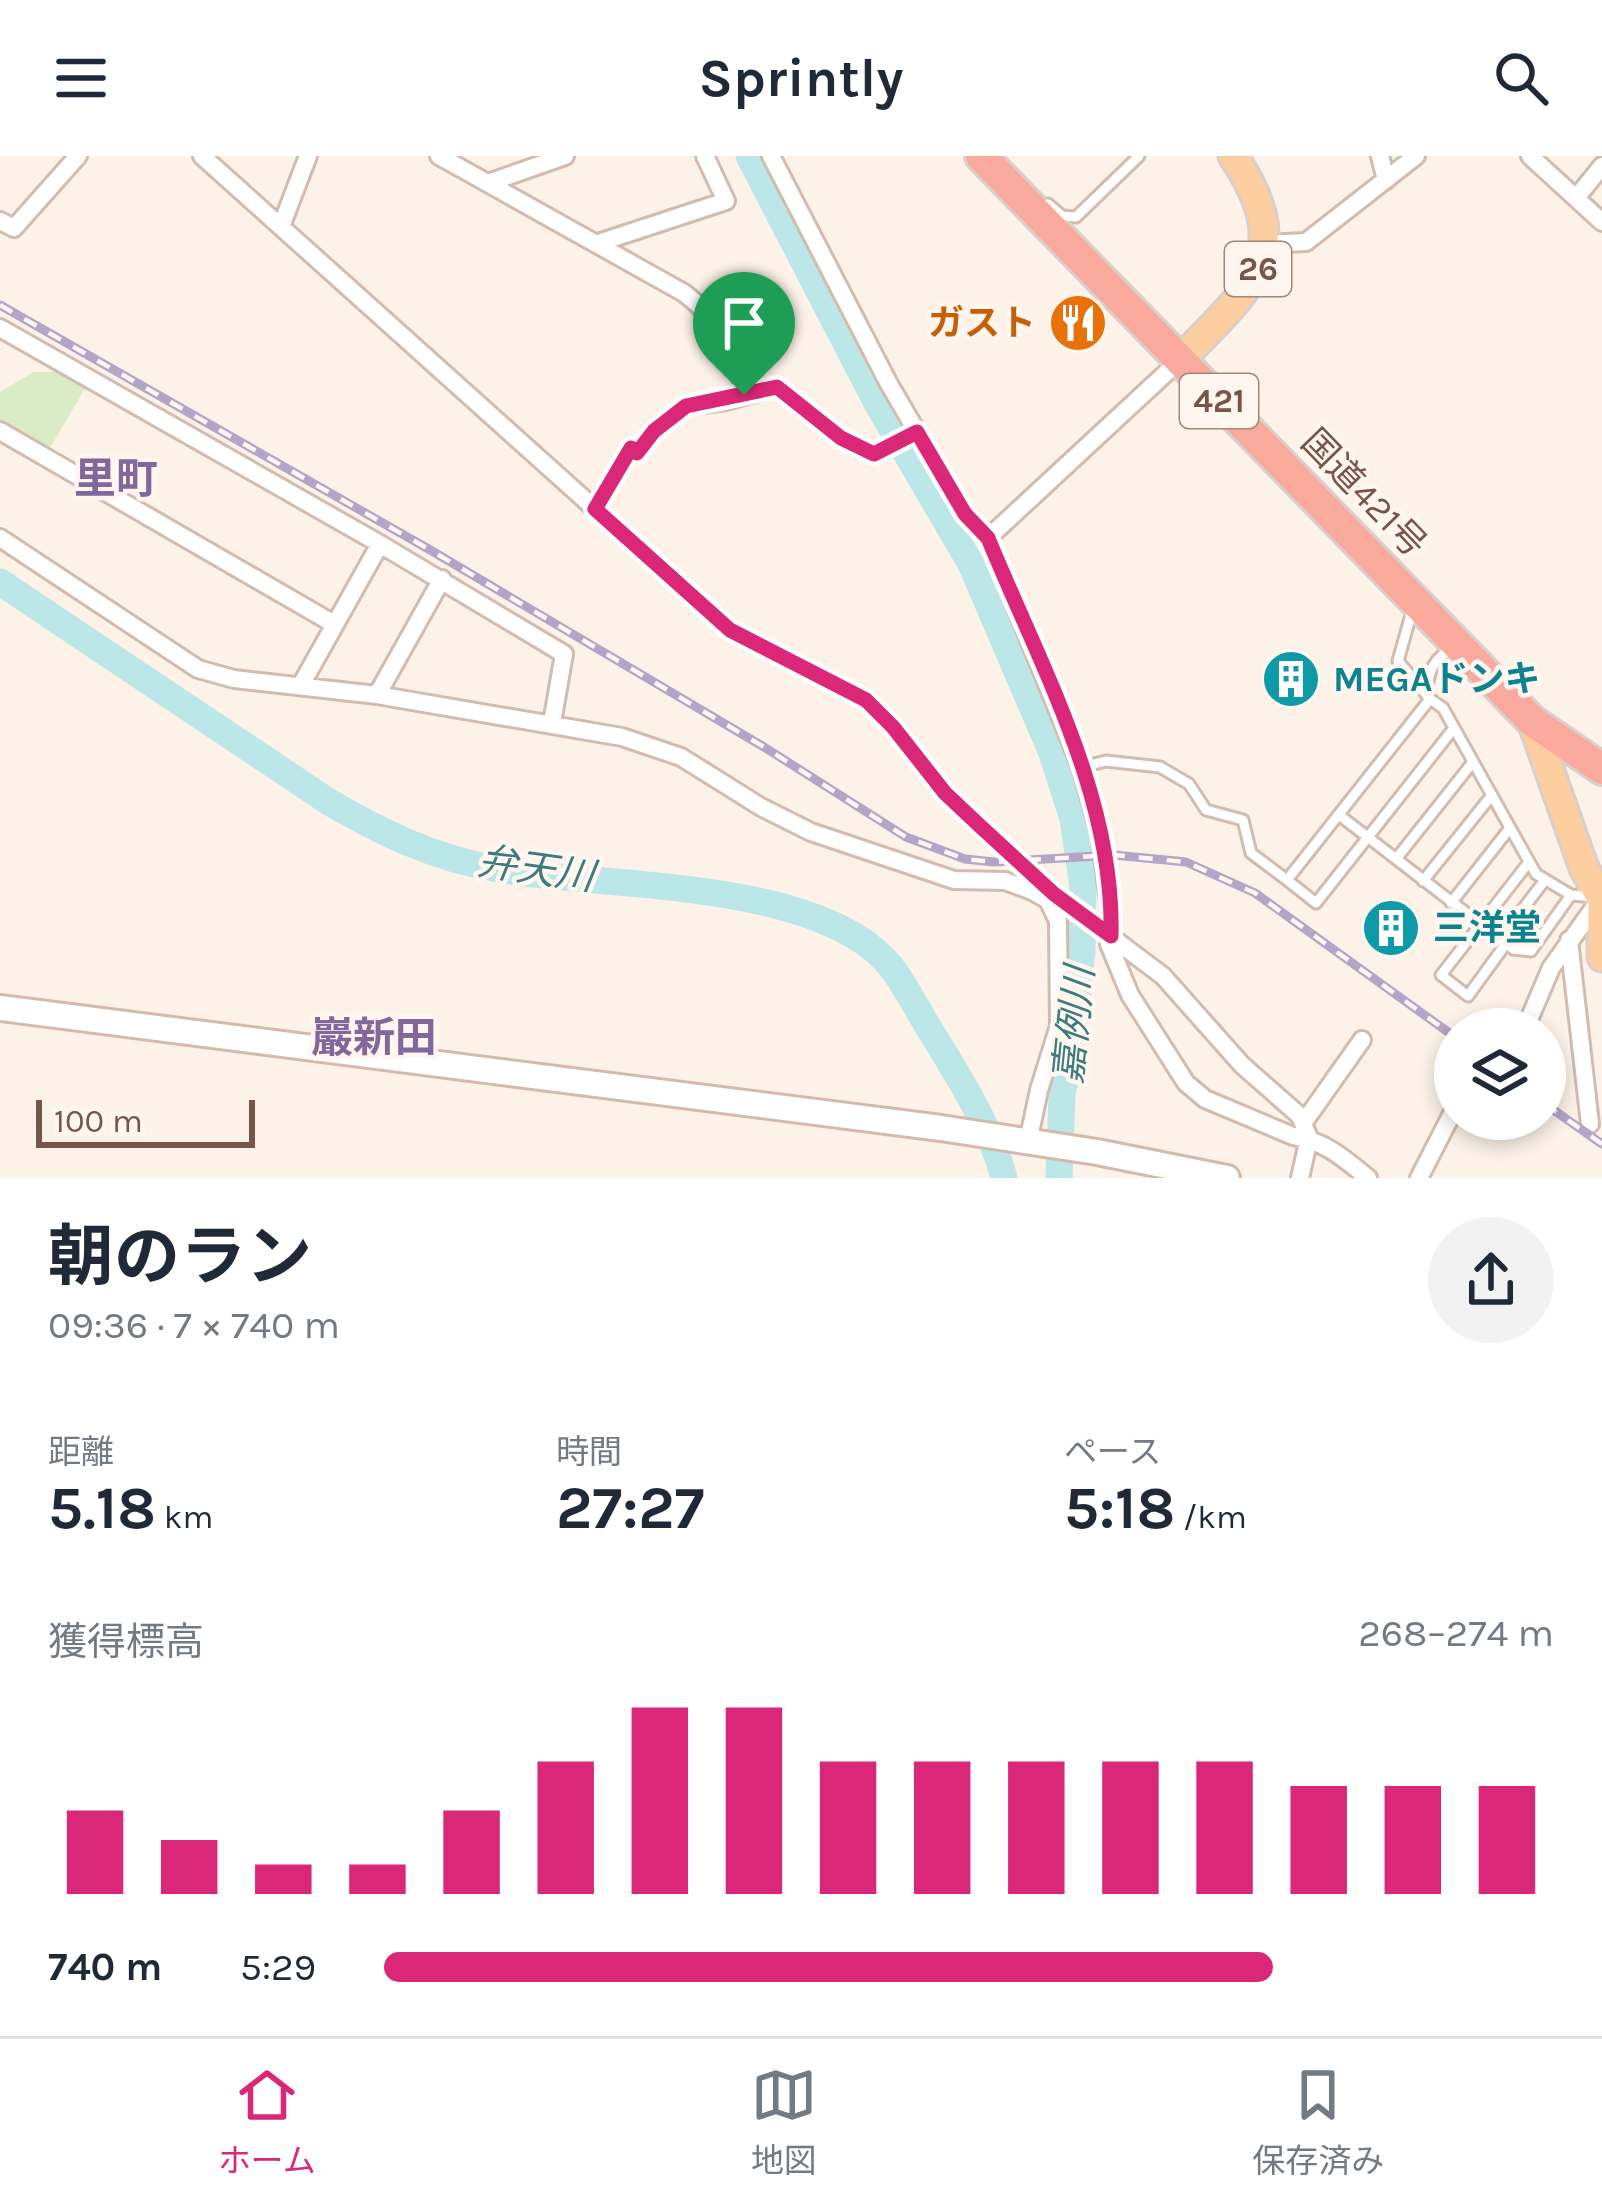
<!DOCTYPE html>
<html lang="ja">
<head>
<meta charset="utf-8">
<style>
	body { margin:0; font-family:Karla,"Noto Sans JP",sans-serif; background:#f2f2f3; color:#1f2937; height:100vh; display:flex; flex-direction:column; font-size:45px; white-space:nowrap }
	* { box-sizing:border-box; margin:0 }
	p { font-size:39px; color:#747a83 }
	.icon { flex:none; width:66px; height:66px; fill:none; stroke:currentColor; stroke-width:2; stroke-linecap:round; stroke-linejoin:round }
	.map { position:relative; height:1022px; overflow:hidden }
	.panel { display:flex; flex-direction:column; background:#fff; flex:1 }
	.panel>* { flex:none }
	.fabs { position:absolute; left:1434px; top:852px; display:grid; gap:24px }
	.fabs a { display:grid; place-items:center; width:132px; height:132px; border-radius:50%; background:#fff; box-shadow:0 6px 18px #0003; font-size:60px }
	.scale { position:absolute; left:36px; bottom:30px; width:219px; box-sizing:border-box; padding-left:12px; border:6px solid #78554a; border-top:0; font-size:33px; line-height:42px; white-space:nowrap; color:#78554a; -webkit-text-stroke:9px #fff7ef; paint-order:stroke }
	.pin { position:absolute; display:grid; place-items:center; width:102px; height:102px; color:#fff; margin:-123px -51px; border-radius:50% 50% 50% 0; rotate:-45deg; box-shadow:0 0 12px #0007 }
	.pin .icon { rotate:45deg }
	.round { display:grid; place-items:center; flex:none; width:126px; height:126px; border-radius:63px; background:#f2f2f3 }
	.overview { display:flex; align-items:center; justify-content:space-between; height:204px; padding:0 48px }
	h1 { font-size:66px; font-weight:700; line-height:90px }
	.stats { display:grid; grid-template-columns:repeat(3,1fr); gap:18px; height:204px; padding:12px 48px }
	.stats div { display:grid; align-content:center }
	.stats b { font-size:60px; font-weight:700 }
	.stats small { font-size:33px; font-weight:400 }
	.stats p { font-size:33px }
	.chart { height:336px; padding:24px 48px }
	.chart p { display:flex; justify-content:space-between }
	.chart svg { width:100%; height:216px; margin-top:12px; stroke:#db2777; stroke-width:6 }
	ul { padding:0 48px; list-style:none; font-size:39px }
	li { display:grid; grid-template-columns:192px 144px 1fr; align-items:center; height:90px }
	li i { height:30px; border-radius:15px; background:#db2777 }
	header { display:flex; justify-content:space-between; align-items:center; height:156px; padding:0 48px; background:#fff; font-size:54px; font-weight:700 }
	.tabs { display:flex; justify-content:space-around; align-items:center; height:168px; border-top:3px solid #e0e1e3; background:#fff; font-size:33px; color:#747a83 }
	.tabs a { display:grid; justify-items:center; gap:6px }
	.tabs .active { color:#db2777 }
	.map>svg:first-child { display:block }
	.green { fill:#d9ecc5 }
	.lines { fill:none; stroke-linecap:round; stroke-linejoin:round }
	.river { stroke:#bbe7e8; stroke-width:27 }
	.lane-casing { stroke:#d2bbaf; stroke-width:15 }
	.street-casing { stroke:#d2bbaf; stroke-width:22 }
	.secondary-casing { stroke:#d5baac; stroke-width:30 }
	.primary-casing { stroke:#d9cfcc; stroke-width:33 }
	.highway-casing { stroke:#d9cfcc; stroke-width:36 }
	.lane { stroke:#fff; stroke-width:9 }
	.street { stroke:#fff; stroke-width:16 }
	.secondary { stroke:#fff; stroke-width:24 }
	.primary { stroke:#fdce9f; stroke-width:27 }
	.highway { stroke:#f9aa9d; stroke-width:30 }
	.rail-casing { stroke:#b3a4c8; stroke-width:9 }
	.rail { stroke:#fff7ef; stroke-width:4.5; stroke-dasharray:14; stroke-linecap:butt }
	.route-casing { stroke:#fff; stroke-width:24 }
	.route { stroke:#db2777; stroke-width:15 }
	.labels { text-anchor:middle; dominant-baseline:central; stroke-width:9; stroke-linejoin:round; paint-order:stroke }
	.shield { fill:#fff7ef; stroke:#a0867c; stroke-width:3 }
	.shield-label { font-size:33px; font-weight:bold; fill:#78554a }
	.food-label { font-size:36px; font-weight:bold; fill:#c56008; stroke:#fff7ef; text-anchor:end }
	.street-label { font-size:36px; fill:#78554a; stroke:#fff7ef }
	.culture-label { font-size:36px; font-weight:bold; fill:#0d838f; stroke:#fff7ef; text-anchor:start }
	.water-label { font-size:39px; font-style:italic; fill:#3d7b7e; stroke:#fff7ef }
	.quarter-label { font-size:42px; font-weight:bold; fill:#83669b; stroke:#fff7ef }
</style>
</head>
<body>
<header><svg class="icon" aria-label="menu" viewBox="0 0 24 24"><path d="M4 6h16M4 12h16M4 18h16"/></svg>Sprintly<svg class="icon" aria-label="search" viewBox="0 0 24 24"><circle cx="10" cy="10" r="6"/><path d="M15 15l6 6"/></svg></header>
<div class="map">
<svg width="1602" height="1022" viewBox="0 0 1602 1022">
	<rect width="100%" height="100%" fill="#fdf2e7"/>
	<path class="green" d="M 34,216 L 63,216 L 87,229 L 47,297 L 0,269 L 0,236 Z"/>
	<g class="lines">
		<path class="river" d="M 749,0 L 878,249 L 971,408 L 1052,597 L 1073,663 L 1083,730 L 1082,795 L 1073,881 L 1062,939 L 1059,1022
			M 0,426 L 329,646 C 382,677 436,703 498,713 C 604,732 810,723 886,805 C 905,826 919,858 935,882 C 961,924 992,974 1004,1022"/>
		<defs>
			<path id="lane" d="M 1048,48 L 1062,60 L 1076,61 L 1139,0
				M 1412,455 L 1398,505 L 1430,543 L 1443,552 L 1536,718 L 1571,739 L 1596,741
				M 1427,539 C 1427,516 1434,501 1455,491
				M 1082,611 L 1106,605 L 1160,611 L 1189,628 L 1206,654 L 1243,664 L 1251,697 L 1287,724 L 1430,543
				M 1339,659 L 1513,793 L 1531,795 L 1571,739
				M 1396,703 L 1473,606
				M 1287,724 L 1316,747 L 1454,572
				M 1423,725 L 1492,639
				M 1451,747 L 1510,672
				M 1499,784 L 1545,724
				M 1505,789 L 1468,840 L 1441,819 L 1529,706"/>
			<path id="street" d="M 202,0 L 730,474 L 866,544 L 893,571 L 945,637 L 979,670 L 1054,738 L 1163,820 L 1242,909 L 1300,960 L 1309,982 L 1300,1022
				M 439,0 L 684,137 C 721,166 738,191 744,239
				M 771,0 L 889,228 L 965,358 L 988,382 L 1081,611 L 1100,678 L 1111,760 L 1109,788 L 1130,839 L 1186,927 L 1205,943 L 1293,980 C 1323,984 1345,1003 1368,1022
				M 1380,0 L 1386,24
				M 1530,0 L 1602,66
				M 488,27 L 565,0
				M 1576,42 L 1602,10
				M 0,65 L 14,72 L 78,0
				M 282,68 L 308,0
				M 598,87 L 726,45 L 705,0
				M 1265,88 L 1306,86 L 1416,0
				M 0,172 L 380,388 L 564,498 L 552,567
				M 0,275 L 334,468
				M 595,353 L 631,292 L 637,297 L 654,275 L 685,250 L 726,245 L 777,231 L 841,282 L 874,298 L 917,276
				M 0,382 L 198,513 L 234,523 L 377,539 L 622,581 L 681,601 L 761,651 L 811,676 L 954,724 L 1005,725 L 1032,735 L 1048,744 L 1058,765 L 1059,870 L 1039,934 L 1028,986
				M 988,382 L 1180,204
				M 301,529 L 380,388
				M 377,539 L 442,423
				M 1569,784 L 1590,968
				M 1525,873 L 1551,812 L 1601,742
				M 1304,966 L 1362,884
				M 1419,1022 L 1455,952"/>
			<path id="secondary" d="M 0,852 L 941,972 L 1097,996 L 1227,1022"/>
			<path id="primary" d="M 1180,204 C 1248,133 1300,99 1233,0
				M 1532,565 L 1584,712 L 1601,742
				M 1602,740 L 1602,801"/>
			<path id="highway" d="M 981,0 L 1532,565 L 1602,613"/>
		</defs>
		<use href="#lane" class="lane-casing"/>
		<use href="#street" class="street-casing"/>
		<use href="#secondary" class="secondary-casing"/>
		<use href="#primary" class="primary-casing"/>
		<use href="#highway" class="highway-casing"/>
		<use href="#lane" class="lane"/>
		<use href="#street" class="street"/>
		<use href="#secondary" class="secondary"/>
		<use href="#primary" class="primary"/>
		<use href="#highway" class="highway"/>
		<defs>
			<path id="rail" d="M 0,149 L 432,395 L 764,591 L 906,681 L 965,703 L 994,706 L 1114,699 L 1186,706 L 1255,737 L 1455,881
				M 1545,948 L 1602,988"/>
		</defs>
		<use href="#rail" class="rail-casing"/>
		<use href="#rail" class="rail"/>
	</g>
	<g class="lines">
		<defs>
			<path id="route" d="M 777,231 L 841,282 L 874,298 L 917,276 L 965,358 L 988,382 C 1039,507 1115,641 1111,780 L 1054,738 L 980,670 L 945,637 L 893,571 L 866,544 L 730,474 L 595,353 L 631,292 L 637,297 L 654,275 L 686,250 Z"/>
		</defs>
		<use href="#route" class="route-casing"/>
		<use href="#route" class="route"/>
	</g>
	<defs>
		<symbol id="restaurant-disc" viewBox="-11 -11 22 22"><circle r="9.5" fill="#e8710a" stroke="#fff7ef"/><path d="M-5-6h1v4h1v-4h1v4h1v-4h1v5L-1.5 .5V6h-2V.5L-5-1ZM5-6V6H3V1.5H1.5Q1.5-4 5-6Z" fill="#fff"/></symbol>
		<symbol id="building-disc" viewBox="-11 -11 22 22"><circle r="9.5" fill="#0f9aa8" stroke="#fff7ef"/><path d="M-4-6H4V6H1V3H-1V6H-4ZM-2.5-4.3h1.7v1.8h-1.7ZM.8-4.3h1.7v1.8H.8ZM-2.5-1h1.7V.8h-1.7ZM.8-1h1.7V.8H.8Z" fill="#fff"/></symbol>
	</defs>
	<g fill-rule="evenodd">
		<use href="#restaurant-disc" x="1045" y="134" width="66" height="66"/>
		<use href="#building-disc" x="1258" y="490" width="66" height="66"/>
		<use href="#building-disc" x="1358" y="739" width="66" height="66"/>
	</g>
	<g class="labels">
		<g class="shield">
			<rect x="1225" y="86" width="66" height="54" rx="9"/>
			<rect x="1180" y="218" width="78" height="54" rx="9"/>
		</g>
		<g class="shield-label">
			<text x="1258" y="113">26</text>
			<text x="1219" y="245">421</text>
		</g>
		<g class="food-label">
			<text x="1036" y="167">ガスト</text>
		</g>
		<g class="street-label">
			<text transform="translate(1364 337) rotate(46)">国道421号</text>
		</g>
		<g class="culture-label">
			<text x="1333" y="523">MEGAドンキ</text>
			<text x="1433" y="772">三洋堂</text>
		</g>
		<g class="water-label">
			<text transform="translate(536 713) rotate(8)">弁天川</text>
			<text transform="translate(1074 869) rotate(-84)">嘉例川</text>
		</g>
		<g class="quarter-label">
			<text x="116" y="323">里町</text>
			<text x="374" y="882">巖新田</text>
		</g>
	</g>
</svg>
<div class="fabs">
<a><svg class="icon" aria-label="layers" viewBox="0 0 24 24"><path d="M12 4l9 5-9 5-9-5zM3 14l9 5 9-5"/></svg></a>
</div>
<div class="scale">100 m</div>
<div class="pin" style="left:744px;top:239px;background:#1e9e55"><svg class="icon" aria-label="arrive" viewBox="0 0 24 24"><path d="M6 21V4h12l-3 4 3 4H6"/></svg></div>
</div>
<section class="panel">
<div class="overview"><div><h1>朝のラン</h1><p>09:36 · 7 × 740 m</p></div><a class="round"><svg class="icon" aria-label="share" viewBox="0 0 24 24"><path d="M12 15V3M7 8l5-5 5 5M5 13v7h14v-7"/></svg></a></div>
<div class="stats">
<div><p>距離</p><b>5.18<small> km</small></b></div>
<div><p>時間</p><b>27:27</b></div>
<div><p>ペース</p><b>5:18<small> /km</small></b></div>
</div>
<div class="chart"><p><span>獲得標高</span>268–274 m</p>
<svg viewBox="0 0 160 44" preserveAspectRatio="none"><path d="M5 44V27M15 44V33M25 44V38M35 44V38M45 44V27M55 44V17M65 44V6M75 44V6M85 44V17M95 44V17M105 44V17M115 44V17M125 44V17M135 44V22M145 44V22M155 44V22"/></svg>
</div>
<ul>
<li><b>740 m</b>5:29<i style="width:76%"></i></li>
</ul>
</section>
<nav class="tabs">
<a class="active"><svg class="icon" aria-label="home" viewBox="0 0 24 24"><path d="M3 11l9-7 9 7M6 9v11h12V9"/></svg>ホーム</a>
<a><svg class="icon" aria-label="map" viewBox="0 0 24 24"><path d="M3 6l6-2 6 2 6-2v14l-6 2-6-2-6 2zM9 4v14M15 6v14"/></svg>地図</a>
<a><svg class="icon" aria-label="saved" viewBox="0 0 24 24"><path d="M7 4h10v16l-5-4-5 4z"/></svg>保存済み</a>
</nav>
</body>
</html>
